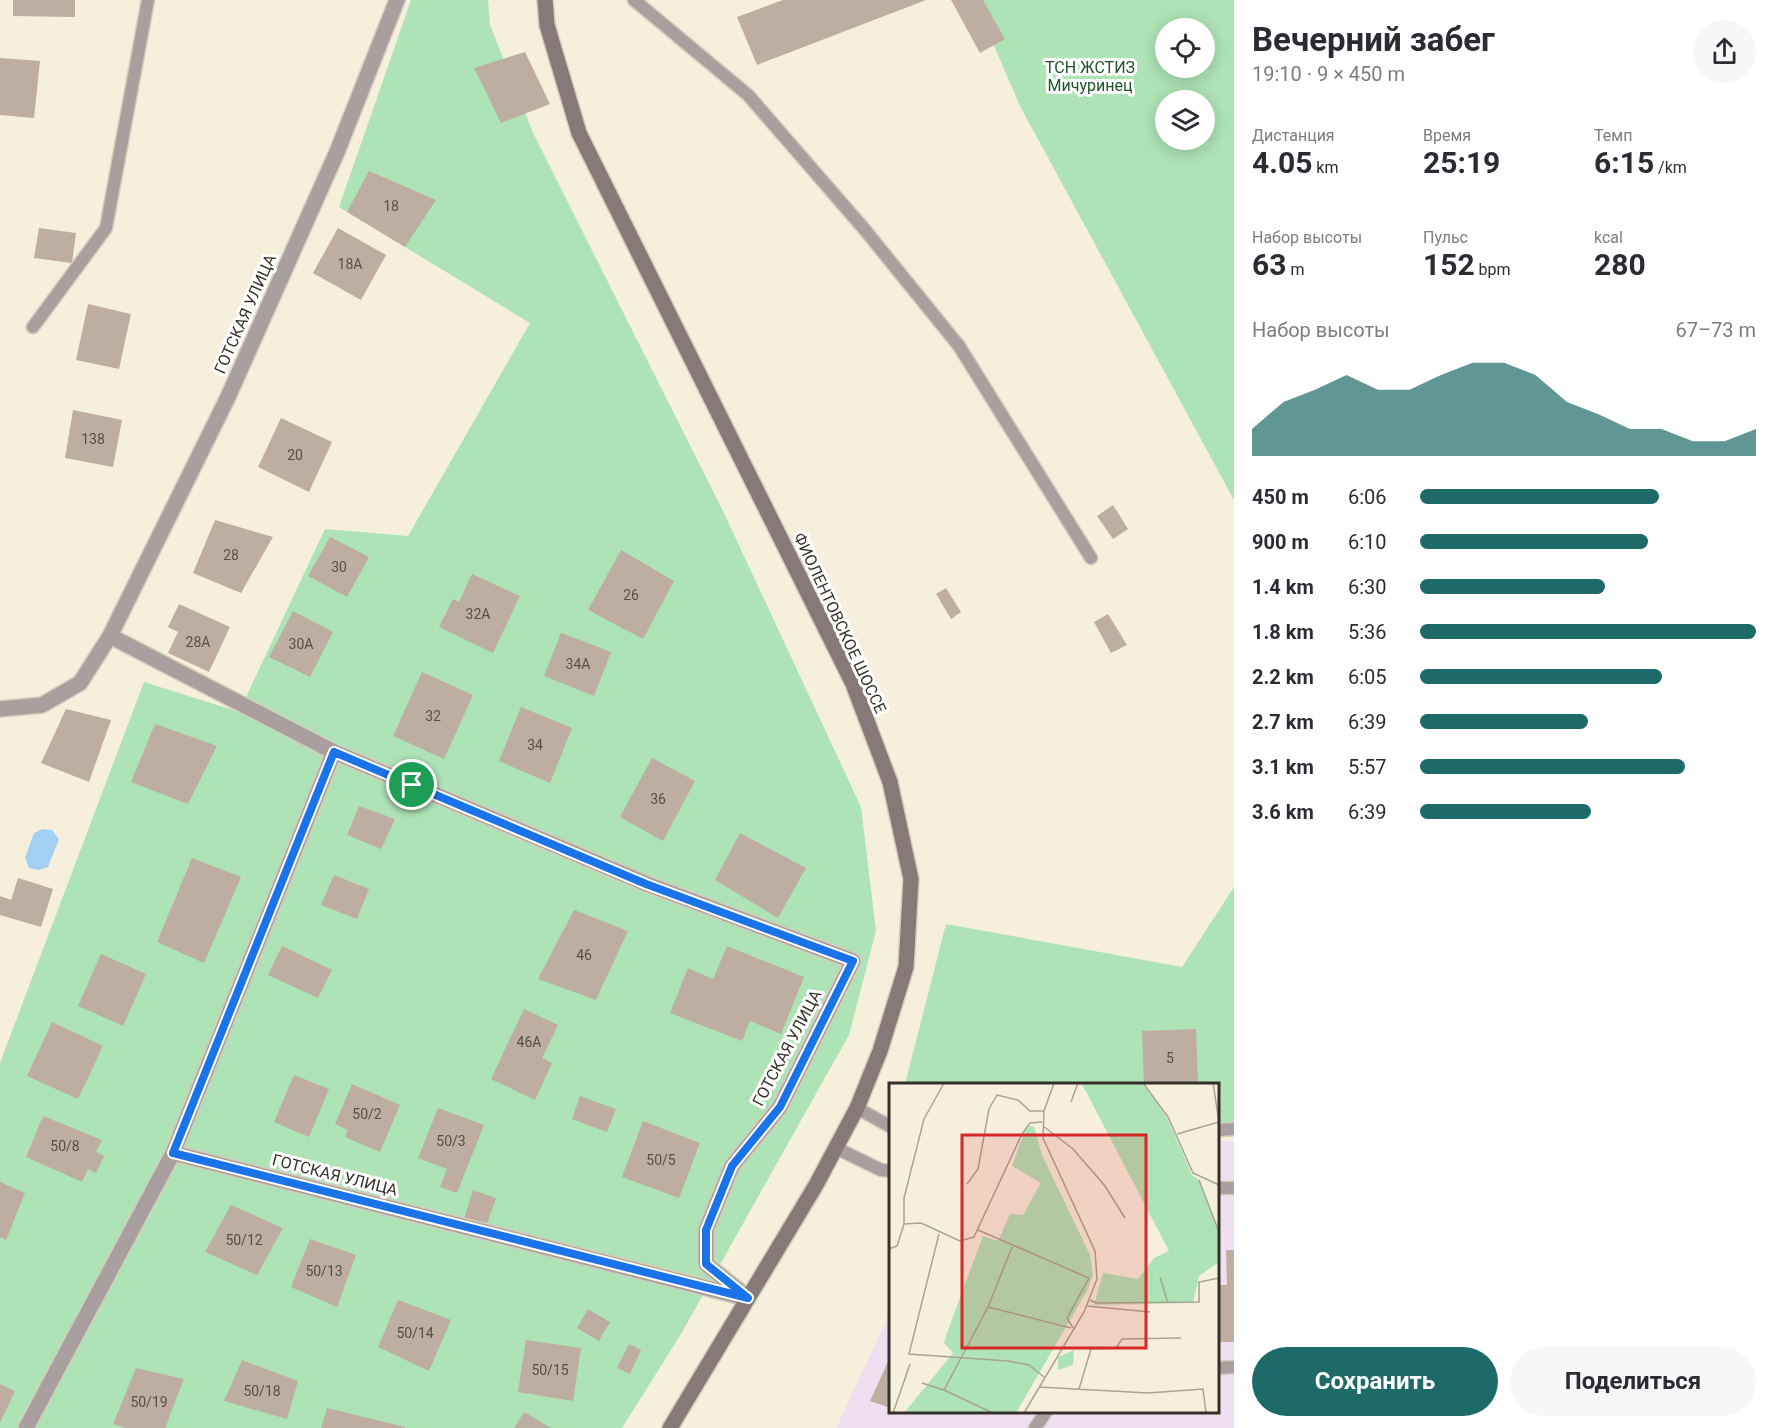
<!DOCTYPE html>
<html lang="ru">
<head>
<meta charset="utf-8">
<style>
	body { margin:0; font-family:Roboto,sans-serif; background:#f7f7f7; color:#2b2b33; height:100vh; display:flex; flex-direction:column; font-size:22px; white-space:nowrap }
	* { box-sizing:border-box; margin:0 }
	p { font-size:20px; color:#7c7c81 }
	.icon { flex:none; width:33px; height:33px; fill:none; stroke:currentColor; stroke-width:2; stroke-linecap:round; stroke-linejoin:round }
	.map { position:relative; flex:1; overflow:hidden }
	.sheet { display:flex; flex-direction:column; background:#fff; width:540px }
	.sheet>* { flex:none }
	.tools { position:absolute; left:1155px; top:18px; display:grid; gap:12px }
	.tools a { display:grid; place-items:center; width:60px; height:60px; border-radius:50%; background:#fff; box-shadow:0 3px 15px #0003; font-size:30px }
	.pin { position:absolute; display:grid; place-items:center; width:51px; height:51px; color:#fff; margin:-26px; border:3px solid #fff; border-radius:50%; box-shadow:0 2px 6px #0007 }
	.round { display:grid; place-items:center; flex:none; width:63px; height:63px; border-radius:32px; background:#f7f7f7 }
	.summary { display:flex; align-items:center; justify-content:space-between; height:102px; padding:0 18px }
	h1 { font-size:33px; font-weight:700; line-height:45px }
	.metrics { display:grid; grid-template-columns:repeat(3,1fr); gap:9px; height:102px; padding:6px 18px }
	.metrics div { display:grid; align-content:center }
	.metrics b { font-size:30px; font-weight:700 }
	.metrics small { font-size:16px; font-weight:400 }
	.metrics p { font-size:16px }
	.chart { height:168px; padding:12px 18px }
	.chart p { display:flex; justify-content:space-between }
	.chart svg { width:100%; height:108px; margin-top:6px; fill:#1e6a68; opacity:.7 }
	.cta { display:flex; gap:12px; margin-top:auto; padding:12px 18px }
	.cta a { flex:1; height:69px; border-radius:36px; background:#1e6a68; color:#fff; font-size:24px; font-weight:700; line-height:69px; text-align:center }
	.cta a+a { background:#f7f7f7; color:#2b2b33 }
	ul { padding:0 18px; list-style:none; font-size:20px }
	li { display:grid; grid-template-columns:96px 72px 1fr; align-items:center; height:45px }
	li i { height:15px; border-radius:8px; background:#1e6a68 }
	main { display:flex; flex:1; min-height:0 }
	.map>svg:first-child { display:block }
	.medical { fill:#f0dff0 }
	.green { fill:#ade3b5; fill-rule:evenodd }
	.water { fill:#a1d0f3 }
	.building { fill:#bdaea1 }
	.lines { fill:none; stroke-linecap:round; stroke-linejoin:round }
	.service-casing { stroke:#d3cdbc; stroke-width:15 }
	.minor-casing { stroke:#d3cdbc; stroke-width:18 }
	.secondary-casing { stroke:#d3cdbc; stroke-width:18 }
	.service { stroke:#a99f9e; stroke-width:12 }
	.minor { stroke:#a99f9e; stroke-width:15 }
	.secondary { stroke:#877977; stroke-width:15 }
	.route-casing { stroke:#fff; stroke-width:12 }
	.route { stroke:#1a73e8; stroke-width:8 }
	.labels { text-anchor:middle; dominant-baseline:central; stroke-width:6; stroke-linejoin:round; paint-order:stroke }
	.number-label { font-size:14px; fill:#565048 }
	.park-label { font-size:16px; fill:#1e542c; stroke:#fff }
	.street-label { font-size:16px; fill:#34312a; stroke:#fff }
	.inset-road { fill:none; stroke:#a8a395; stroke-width:1.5 }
	.view { fill:#d62828; fill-opacity:0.15; stroke:#d62828; stroke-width:3 }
	.inset-edge { fill:none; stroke:#34312a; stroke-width:3 }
</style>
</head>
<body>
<main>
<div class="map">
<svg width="1234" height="1428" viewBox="0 0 1234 1428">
	<rect width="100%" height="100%" fill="#f6efdc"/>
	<path class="medical" d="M 1218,1141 L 1234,1141 L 1234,1428 L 836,1428 L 890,1313 L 891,1412 L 1218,1412 Z"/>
	<path class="green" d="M 411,0 L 488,0 L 490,25 L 534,135 L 722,509 L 861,807 L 876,931 L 849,1035 L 681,1334 L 622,1428 L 0,1428 L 0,1063 L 144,682 L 239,712 L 325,529 L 408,536 L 530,323 L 339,207 Z
		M 974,0 L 1234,0 L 1234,500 L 1021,108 ZM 1166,28 L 1204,28 L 1204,68 L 1166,68 ZM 1166,100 L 1204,100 L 1204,140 L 1166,140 Z
		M 1234,887 L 1234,1135 L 1218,1135 L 1218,1084 L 905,1084 L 946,924 L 1182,967 Z"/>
	<path class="water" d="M 43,829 L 52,830 L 59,839 L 48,867 L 39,870 L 29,868 L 25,858 L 34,833 Z"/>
	<path class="building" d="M 13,0 L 75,0 L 75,17 L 13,16 Z
		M 783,0 L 926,0 L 757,65 L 737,17 Z
		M 951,0 L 983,0 L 1005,39 L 980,53 Z
		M 525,52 L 550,104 L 501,123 L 474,68 Z
		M 0,58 L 40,61 L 34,118 L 0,115 Z
		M 369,171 L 436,200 L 405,247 L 347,212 Z
		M 39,228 L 76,233 L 72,263 L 34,258 Z
		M 338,228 L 386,255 L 361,300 L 313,273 Z
		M 88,304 L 131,314 L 119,369 L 76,360 Z
		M 73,410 L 122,420 L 113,467 L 65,458 Z
		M 281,418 L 332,442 L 309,492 L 258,467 Z
		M 1113,505 L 1128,529 L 1113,539 L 1097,516 Z
		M 215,520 L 273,537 L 241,593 L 193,573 Z
		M 330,537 L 369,557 L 347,597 L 308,576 Z
		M 621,550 L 674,581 L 643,639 L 588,610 Z
		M 472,574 L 520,596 L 493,653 L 439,627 L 453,599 L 459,602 Z
		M 946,588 L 961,612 L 951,619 L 936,594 Z
		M 179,604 L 230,627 L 209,672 L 168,653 L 178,632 L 168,627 Z
		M 293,611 L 333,632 L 310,677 L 269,657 Z
		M 1108,614 L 1127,645 L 1111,653 L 1094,622 Z
		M 561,633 L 611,652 L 594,696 L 544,676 Z
		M 422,672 L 473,695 L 444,759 L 393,736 Z
		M 521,707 L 572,728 L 550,783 L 499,761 Z
		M 66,709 L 111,720 L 89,782 L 41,763 Z
		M 155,724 L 217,746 L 188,804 L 131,782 Z
		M 652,758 L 695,781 L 663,841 L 620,817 Z
		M 359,806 L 395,819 L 381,849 L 347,835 Z
		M 740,833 L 806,868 L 778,918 L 715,880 Z
		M 192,858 L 241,877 L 204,963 L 157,942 Z
		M 334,875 L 369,889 L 357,919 L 321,905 Z
		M 18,878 L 53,889 L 41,927 L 0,915 L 0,896 L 11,900 Z
		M 574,910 L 628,931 L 596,1000 L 538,979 Z
		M 282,946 L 332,970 L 318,998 L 268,975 Z
		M 727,946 L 804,977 L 781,1034 L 750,1021 L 742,1041 L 670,1013 L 688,968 L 713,979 Z
		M 101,954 L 146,974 L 123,1026 L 78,1006 Z
		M 524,1009 L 558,1025 L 542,1058 L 552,1063 L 535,1100 L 491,1079 Z
		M 52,1022 L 103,1046 L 78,1099 L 27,1076 Z
		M 1196,1029 L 1198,1084 L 1144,1084 L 1142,1031 Z
		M 294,1075 L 329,1089 L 309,1137 L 274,1122 Z
		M 352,1084 L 400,1105 L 380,1152 L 345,1137 L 348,1130 L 335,1124 Z
		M 580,1096 L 616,1109 L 607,1132 L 572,1119 Z
		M 438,1108 L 484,1125 L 457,1193 L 440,1187 L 447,1169 L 418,1158 Z
		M 43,1116 L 102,1140 L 96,1152 L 104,1156 L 96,1173 L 88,1169 L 82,1182 L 26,1157 Z
		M 643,1121 L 700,1143 L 679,1198 L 622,1177 Z
		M 0,1182 L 25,1193 L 6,1240 L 0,1237 Z
		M 473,1190 L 496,1198 L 485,1229 L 463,1222 Z
		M 231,1205 L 283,1228 L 257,1275 L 205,1252 Z
		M 310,1239 L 356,1255 L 337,1307 L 291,1287 Z
		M 1226,1250 L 1234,1250 L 1234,1342 L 1218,1342 L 1218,1285 L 1227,1285 Z
		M 398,1300 L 451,1320 L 429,1371 L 378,1347 Z
		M 588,1309 L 610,1322 L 599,1341 L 577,1328 Z
		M 526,1340 L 581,1348 L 573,1401 L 518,1392 Z
		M 629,1344 L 641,1350 L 630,1374 L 617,1368 Z
		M 891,1355 L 891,1408 L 870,1401 Z
		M 242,1360 L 298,1381 L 287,1419 L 224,1401 Z
		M 136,1368 L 184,1379 L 165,1428 L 125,1428 L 113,1424 Z
		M 0,1384 L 15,1391 L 0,1423 Z
		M 327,1408 L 405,1427 L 405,1428 L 321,1428 Z
		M 524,1412 L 551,1428 L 514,1428 Z"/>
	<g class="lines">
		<defs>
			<path id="service" d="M 634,0 L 748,95 L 865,230 L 959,346 L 1091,558
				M 33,327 L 106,228 L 148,0
				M 857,1108 L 891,1127
				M 1218,1130 L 1234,1129
				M 836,1148 L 881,1170 L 891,1171
				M 1218,1188 L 1234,1188
				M 1218,1368 L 1234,1367
				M 1035,1428 L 1046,1412"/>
			<path id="minor" d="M 110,636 L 334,752 L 647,884 L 853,961 L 780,1107 L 732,1166 L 706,1230 L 706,1264 L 748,1298
				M 0,709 L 42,705 L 80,683 L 110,636 L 228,397 L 337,152 L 397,0
				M 173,1153 L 742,1297
				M 26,1428 L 173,1153 L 334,752"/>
			<path id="secondary" d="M 545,0 L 547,25 L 579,133 L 853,684 L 890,782 L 911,879 L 906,967 L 880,1051 L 857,1108 L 816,1185 L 670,1428"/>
		</defs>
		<use href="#service" class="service-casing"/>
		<use href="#minor" class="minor-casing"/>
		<use href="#secondary" class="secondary-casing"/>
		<use href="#service" class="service"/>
		<use href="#minor" class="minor"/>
		<use href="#secondary" class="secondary"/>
	</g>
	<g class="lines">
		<defs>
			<path id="route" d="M 334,752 L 646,884 L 853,961 L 780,1107 L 732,1166 L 706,1230 L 706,1264 L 748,1298 L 173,1153 Z"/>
		</defs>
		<use href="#route" class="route-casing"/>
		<use href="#route" class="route"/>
	</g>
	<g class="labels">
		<g class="number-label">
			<text x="391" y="206">18</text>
			<text x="350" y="264">18А</text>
			<text x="93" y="439">138</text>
			<text x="295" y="455">20</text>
			<text x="231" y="555">28</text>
			<text x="339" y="567">30</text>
			<text x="631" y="595">26</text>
			<text x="478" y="614">32А</text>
			<text x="198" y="642">28А</text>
			<text x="301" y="644">30А</text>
			<text x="578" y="664">34А</text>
			<text x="433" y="716">32</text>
			<text x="535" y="745">34</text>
			<text x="658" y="799">36</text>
			<text x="584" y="955">46</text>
			<text x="529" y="1042">46А</text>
			<text x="1170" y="1058">5</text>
			<text x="367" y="1114">50/2</text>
			<text x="451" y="1141">50/3</text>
			<text x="65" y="1146">50/8</text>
			<text x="661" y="1160">50/5</text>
			<text x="244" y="1240">50/12</text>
			<text x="324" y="1271">50/13</text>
			<text x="415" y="1333">50/14</text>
			<text x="550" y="1370">50/15</text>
			<text x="262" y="1391">50/18</text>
			<text x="149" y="1402">50/19</text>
		</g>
		<g class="park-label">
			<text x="1090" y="67">ТСН ЖСТИЗ<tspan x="1090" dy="18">Мичуринец</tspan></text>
		</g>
		<g class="street-label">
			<text transform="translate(245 314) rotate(-66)">ГОТСКАЯ УЛИЦА</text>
			<text transform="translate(840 623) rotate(65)">ФИОЛЕНТОВСКОЕ ШОССЕ</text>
			<text transform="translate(787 1048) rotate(-62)">ГОТСКАЯ УЛИЦА</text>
			<text transform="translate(335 1175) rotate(14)">ГОТСКАЯ УЛИЦА</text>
		</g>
	</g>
	<g transform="translate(889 1083)">
		<rect width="330" height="330" fill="#f6efdc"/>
		<path d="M 253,0 L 278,35 L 303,92 L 310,97 L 330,151 L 330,179 L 310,193 L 304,220 L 205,222 L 214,190 L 249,196 L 265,175 L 280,168 L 193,1 ZM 141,43 L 145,44 L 153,72 L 201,172 L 204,191 L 199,206 L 127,330 L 15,330 L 64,270 L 55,260 L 58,250 L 94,153 L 109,158 L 121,131 L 134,132 L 152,100 L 123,83 L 135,50 ZM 185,267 L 184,282 L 169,287 L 169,274 Z" fill="#ade3b5"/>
		<path class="inset-road" d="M 55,0 L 35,36 L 15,115 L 15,141 L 32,140 L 71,158 L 85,154 L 133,51 L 141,40 L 153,39M 254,0 L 279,34 L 304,90 L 330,102M 182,19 L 189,0M 154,43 L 184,66 L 216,103 L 236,135M 288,51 L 330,39 L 324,0M 310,97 L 330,149M 78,101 L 89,86 L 100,26 L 108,12 L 129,17 L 141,28 L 155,28M 89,147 L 200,195 L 178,235 L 184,245M 50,151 L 20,271 L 119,278 L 140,282 L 155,294M 0,166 L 8,163 L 15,141M 271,194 L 279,220M 201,217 L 207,220 L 310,219 L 310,199 L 330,195M 198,223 L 261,229M 99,224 L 182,245M 33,300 L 55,307 L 99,224 L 123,164M 150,304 L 259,310 L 314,306 L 317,330M 190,306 L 202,266 L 227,265 L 233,256 L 292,255M 55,307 L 104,330M 4,330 L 21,281M 135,330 L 195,229 L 208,196 L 206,168 L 154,55 L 155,28 L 165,0"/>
		<path class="view" d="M 73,52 L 257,52 L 257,265 L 73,265 Z"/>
		<rect width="330" height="330" class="inset-edge"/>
	</g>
</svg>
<div class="tools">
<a><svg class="icon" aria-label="locate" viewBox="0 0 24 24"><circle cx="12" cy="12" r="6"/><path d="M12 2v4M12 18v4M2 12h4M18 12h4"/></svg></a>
<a><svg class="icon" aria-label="layers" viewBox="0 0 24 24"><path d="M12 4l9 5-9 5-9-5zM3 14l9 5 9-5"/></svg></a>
</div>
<div class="pin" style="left:412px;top:785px;background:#1e9e55"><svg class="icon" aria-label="arrive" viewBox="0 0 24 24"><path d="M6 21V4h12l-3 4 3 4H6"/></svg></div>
</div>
<section class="sheet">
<div class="summary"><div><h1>Вечерний забег</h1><p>19:10 · 9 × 450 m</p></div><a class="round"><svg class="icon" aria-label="share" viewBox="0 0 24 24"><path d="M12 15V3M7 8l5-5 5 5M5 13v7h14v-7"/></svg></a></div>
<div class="metrics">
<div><p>Дистанция</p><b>4.05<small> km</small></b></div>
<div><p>Время</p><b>25:19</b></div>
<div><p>Темп</p><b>6:15<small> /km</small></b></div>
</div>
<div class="metrics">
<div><p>Набор высоты</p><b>63<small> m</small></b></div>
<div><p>Пульс</p><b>152<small> bpm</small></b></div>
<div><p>kcal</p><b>280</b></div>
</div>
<div class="chart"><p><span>Набор высоты</span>67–73 m</p>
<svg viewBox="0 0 160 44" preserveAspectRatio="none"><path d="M0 44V33L10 22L20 17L30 11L40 17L50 17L60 11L70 6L80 6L90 11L100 22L110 27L120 33L130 33L140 38L150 38L160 33V44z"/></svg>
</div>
<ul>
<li><b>450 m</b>6:06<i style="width:71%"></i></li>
<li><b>900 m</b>6:10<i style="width:68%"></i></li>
<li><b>1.4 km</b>6:30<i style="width:55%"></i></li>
<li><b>1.8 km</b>5:36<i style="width:100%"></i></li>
<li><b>2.2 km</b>6:05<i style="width:72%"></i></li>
<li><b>2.7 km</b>6:39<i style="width:50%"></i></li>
<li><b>3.1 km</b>5:57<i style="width:79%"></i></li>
<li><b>3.6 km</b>6:39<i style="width:51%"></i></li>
</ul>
<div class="cta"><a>Сохранить</a><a>Поделиться</a></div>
</section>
</main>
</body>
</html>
